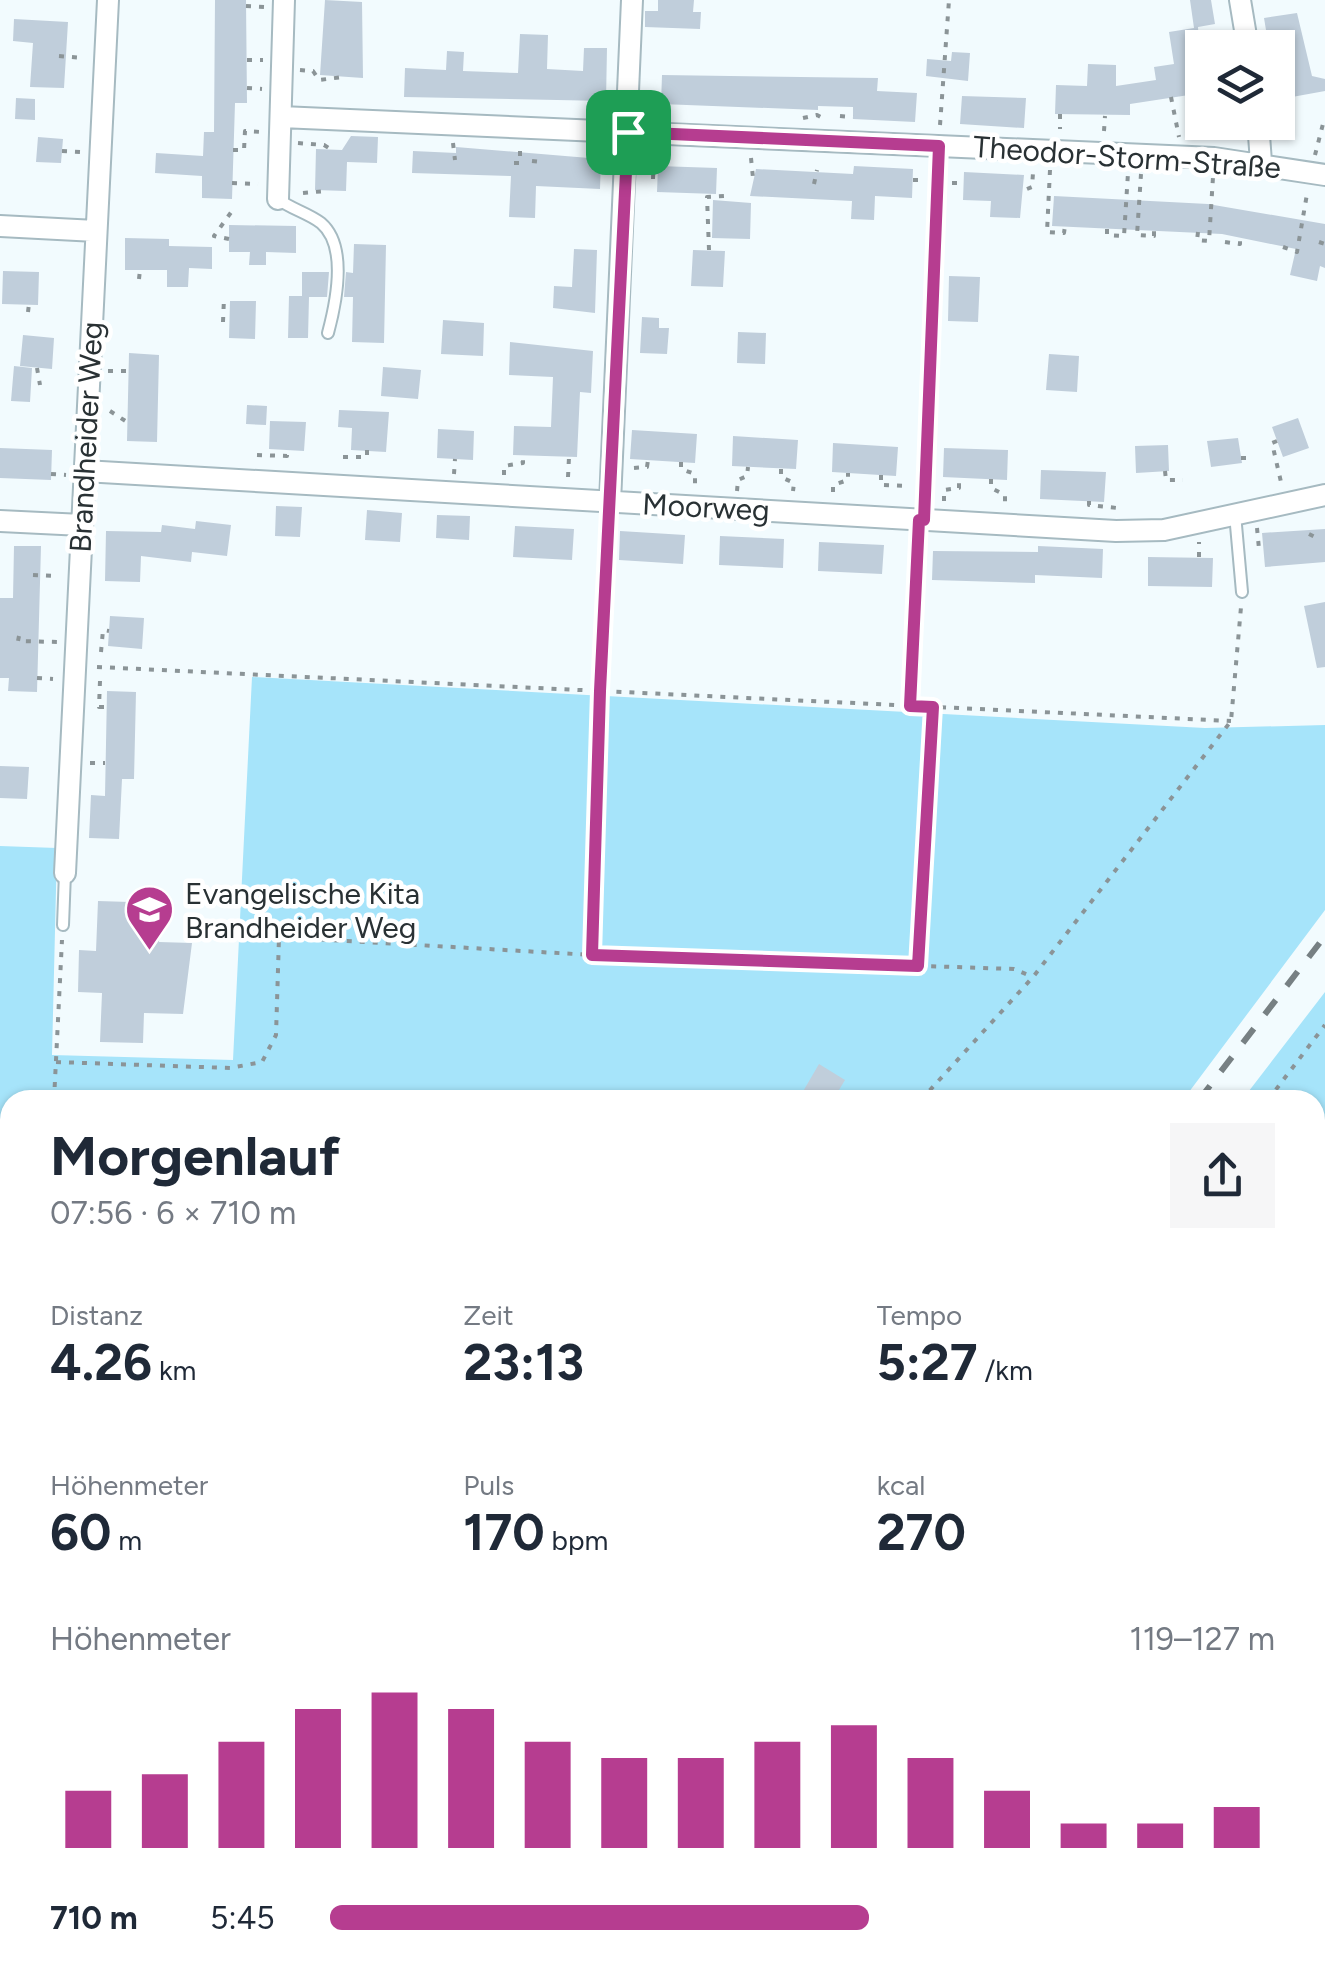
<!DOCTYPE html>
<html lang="de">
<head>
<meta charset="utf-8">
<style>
	body { margin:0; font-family:Figtree,sans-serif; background:#f6f6f7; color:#1f2937; height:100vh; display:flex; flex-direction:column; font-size:38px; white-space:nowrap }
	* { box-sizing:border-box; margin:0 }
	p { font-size:32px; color:#747a83 }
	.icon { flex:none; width:55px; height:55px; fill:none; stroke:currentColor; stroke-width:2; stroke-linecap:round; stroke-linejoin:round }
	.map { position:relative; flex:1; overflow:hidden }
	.drawer { position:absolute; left:0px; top:1090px; width:1325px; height:888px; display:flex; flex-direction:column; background:#fff; border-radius:30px 30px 0 0; box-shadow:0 2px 8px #0004 }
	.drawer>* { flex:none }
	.buttons { position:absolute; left:1185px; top:30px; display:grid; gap:20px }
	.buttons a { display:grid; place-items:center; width:110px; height:110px; border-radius:0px; background:#fff; box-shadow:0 2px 8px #0004; font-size:50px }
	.pin { position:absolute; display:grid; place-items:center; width:85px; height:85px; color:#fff; margin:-42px; border-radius:20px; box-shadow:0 5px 15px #0006 }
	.round { display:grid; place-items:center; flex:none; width:105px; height:105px; border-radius:0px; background:#f6f6f7 }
	.overview { display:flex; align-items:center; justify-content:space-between; height:170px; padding:0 50px }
	h1 { font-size:55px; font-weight:700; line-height:75px }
	.stats { display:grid; grid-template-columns:repeat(3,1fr); gap:15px; height:170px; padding:10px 50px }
	.stats div { display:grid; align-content:center }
	.stats b { font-size:50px; font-weight:700 }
	.stats small { font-size:28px; font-weight:400 }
	.stats p { font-size:28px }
	.chart { height:280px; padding:20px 50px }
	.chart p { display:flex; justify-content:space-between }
	.chart svg { width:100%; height:180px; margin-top:10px; stroke:#b63d90; stroke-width:6 }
	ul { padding:0 50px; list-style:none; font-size:32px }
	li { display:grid; grid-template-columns:160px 120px 1fr; align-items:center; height:75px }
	li i { height:25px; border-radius:12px; background:#b63d90 }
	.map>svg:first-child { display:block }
	.green { fill:#a6e4fa }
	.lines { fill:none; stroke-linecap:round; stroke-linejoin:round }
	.stream { stroke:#8091bd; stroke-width:6 }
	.building { fill:#c0cedb }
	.service-casing { stroke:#a6bac1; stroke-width:14 }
	.minor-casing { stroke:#a6bac1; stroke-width:24 }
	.motorway-casing { stroke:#a6bac1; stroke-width:39 }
	.path { stroke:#8b9497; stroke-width:4; stroke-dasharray:5 8; stroke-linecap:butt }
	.service { stroke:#fff; stroke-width:10 }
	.minor { stroke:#fff; stroke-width:20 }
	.motorway { stroke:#fff; stroke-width:35 }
	.rail { stroke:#778083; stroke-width:6; stroke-dasharray:18 18; stroke-linecap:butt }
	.route-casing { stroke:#fff; stroke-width:20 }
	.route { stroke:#b63d90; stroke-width:12 }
	.labels { text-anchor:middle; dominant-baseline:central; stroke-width:9; stroke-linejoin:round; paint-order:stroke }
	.street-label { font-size:30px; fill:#293134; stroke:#fff }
	.poi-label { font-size:30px; fill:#293134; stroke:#fff; text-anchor:start }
</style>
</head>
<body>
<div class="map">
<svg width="1325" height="1976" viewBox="0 0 1325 1976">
	<rect width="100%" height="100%" fill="#f2fbfe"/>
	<path class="green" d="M 252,677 L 1205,728 L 1325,725 L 1325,910 L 1183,1100 L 10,1100 L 10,1690 L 0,1682 L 0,846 L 57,848 L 52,1055 L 233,1060 Z
		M 1325,992 L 1325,1976 L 627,1976 L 591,1968 L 1315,1968 L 1315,1100 L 1242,1100 Z
		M 0,1780 L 10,1787 L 10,1968 L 333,1968 L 353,1976 L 0,1976 Z"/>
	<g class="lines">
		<path class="stream" d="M 1315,1574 L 1325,1586
			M 0,1622 L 10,1614
			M 0,1836 L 10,1843
			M 244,1968 L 260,1976"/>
	</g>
	<path class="building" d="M 215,0 L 246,0 L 247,103 L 235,103 L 232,199 L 202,198 L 202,176 L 155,173 L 156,153 L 203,156 L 204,132 L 214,132 Z
		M 325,0 L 362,2 L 363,78 L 320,75 Z
		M 658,0 L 694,0 L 693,12 L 701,12 L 700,29 L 645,27 L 645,11 L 658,11 Z
		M 1190,0 L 1211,0 L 1215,24 L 1198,27 L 1202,93 L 1130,104 L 1130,115 L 1055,114 L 1056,85 L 1087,86 L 1088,64 L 1116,65 L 1116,86 L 1156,80 L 1154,67 L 1174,64 L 1169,32 L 1194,28 Z
		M 1297,13 L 1312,76 L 1325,79 L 1325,91 L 1292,97 L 1284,47 L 1269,48 L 1264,18 Z
		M 14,19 L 68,22 L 64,88 L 30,87 L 33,43 L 13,41 Z
		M 520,34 L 548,35 L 547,69 L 583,71 L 584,48 L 607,48 L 606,101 L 404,97 L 405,68 L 446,70 L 447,51 L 464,52 L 463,71 L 518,73 Z
		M 952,52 L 970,53 L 968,81 L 926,76 L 927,59 L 951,61 Z
		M 662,75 L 878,78 L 877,91 L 917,93 L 915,122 L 853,119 L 853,107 L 818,106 L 818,110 L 661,104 Z
		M 962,96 L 1026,98 L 1024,128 L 960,124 Z
		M 16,98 L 35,99 L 35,120 L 15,119 Z
		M 351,136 L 378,137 L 377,163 L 347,162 L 346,191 L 315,190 L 316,149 L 342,150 Z
		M 38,137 L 63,139 L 61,163 L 36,162 Z
		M 456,147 L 601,159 L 600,189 L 536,186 L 535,218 L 509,217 L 511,176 L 412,173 L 413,151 L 456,153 Z
		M 658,166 L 717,168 L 716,194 L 657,192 Z
		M 854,166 L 913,169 L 912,198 L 875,196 L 874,220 L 851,219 L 852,201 L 750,196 L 756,169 L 853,174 Z
		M 964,172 L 1024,175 L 1020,218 L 990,217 L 991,201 L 963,200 Z
		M 1054,196 L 1208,204 L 1325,224 L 1325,268 L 1320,266 L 1317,281 L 1290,275 L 1296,249 L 1222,234 L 1052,226 Z
		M 713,200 L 751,203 L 750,239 L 712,238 Z
		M 229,225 L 296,226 L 296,253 L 266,252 L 266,265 L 249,265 L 250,252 L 229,252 Z
		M 125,238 L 169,239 L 169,246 L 212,247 L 212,269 L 189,268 L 188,287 L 167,287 L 167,270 L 125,270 Z
		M 354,244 L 386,245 L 384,343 L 352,342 L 353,297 L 344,297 L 346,272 L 353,273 Z
		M 574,249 L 597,250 L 595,313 L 553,308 L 554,286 L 572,287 Z
		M 693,250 L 725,251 L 723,287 L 691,286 Z
		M 3,271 L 39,272 L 38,305 L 2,304 Z
		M 302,272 L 329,272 L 327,297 L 309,297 L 308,338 L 288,338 L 289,296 L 302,296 Z
		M 949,276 L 980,277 L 978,322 L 948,321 Z
		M 230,301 L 256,301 L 255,339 L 229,338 Z
		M 642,317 L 659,318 L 659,328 L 669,328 L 667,354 L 640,353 Z
		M 443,320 L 484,323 L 483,356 L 441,354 Z
		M 738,332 L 766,333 L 765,364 L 737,363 Z
		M 23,335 L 54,338 L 52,369 L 20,366 Z
		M 510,342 L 593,351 L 591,393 L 580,392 L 577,457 L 513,455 L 514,426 L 551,427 L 553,377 L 509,375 Z
		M 129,353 L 159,355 L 157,442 L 127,441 Z
		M 1049,354 L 1079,356 L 1077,392 L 1046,390 Z
		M 14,366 L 32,368 L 30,402 L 11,401 Z
		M 383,367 L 421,370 L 418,399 L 381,396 Z
		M 247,405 L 267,406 L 266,425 L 246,424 Z
		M 339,410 L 389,412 L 386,452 L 351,450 L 352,428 L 338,427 Z
		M 1298,418 L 1309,448 L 1283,457 L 1272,427 Z
		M 270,421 L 306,422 L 304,451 L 269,449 Z
		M 438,429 L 474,431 L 473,460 L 437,458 Z
		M 632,430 L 697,434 L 695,463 L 630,459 Z
		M 733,436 L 798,440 L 796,469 L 732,466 Z
		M 1238,438 L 1242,463 L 1211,467 L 1207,441 Z
		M 833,443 L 898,447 L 896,476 L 832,472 Z
		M 1168,445 L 1169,471 L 1136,473 L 1135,446 Z
		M 0,448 L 52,450 L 51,480 L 0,478 Z
		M 944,448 L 1008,450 L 1007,480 L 943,477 Z
		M 1041,470 L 1106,472 L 1104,502 L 1040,499 Z
		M 276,506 L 302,507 L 300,537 L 275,536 Z
		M 367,510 L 402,513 L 400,542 L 365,540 Z
		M 437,515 L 470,516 L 469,540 L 436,538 Z
		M 196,521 L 231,525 L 227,556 L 192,552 L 191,562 L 141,556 L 140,582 L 105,581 L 106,531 L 161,532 L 162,525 L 195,529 Z
		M 515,526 L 574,529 L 572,560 L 513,557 Z
		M 1325,529 L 1325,562 L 1265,567 L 1262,533 Z
		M 620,531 L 685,535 L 683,564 L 619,560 Z
		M 720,536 L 784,539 L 783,568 L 719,565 Z
		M 819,542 L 884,545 L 882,574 L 818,571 Z
		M 14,546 L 41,546 L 37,692 L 8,691 L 9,678 L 0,678 L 0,598 L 13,598 Z
		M 1038,546 L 1103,549 L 1102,578 L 1035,575 L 1035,583 L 932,580 L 933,551 L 1038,552 Z
		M 1148,557 L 1213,558 L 1212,587 L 1148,586 Z
		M 1325,602 L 1325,667 L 1317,668 L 1304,606 Z
		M 110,616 L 144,618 L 142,649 L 108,646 Z
		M 107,691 L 136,692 L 134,779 L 122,779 L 119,839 L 89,838 L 91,795 L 105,796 Z
		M 0,766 L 29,767 L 27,799 L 0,798 Z
		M 98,901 L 130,902 L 129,921 L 160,922 L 159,942 L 192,943 L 183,1014 L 144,1013 L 143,1043 L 100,1042 L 102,993 L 78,992 L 79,950 L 96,951 Z
		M 819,1064 L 845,1080 L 833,1100 L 798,1100 Z"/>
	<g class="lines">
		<defs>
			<path id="service" d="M 278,199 C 291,209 308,213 321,223 C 348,246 336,303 328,333
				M 1235,514 L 1242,592
				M 63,925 L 65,873"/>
			<path id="minor" d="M 1240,0 L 1248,48
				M 281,117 L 1214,158 L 1325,175
				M 1258,122 L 1261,162
				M 278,199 L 284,0
				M 0,226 L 96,231
				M 84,471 L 1116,531 L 1164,530 L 1325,495
				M 610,502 L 632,0
				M 0,521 L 82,525
				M 65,873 L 108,0"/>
			<path id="motorway" d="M 0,1703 L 10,1711
				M 0,1745 L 10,1752
				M 407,1968 L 429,1976
				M 515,1968 L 542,1976"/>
		</defs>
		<use href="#service" class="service-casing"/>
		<use href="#minor" class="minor-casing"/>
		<use href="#motorway" class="motorway-casing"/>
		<path class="path" d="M 246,6 L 266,7
			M 59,56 L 84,58
			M 247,60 L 263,60
			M 300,70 L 313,71 L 319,80 L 343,77
			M 247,88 L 262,89
			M 1171,97 L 1179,137
			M 1060,114 L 1060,129
			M 840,116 L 853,117
			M 803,118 L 817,115 L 826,120
			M 1208,122 L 1211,138
			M 940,125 L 949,0
			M 1104,131 L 1105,116
			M 298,143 L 324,145 L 332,150
			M 453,143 L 455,160
			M 233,150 L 244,150 L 245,131 L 261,132
			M 62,151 L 82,152
			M 1315,155 L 1324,120
			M 751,158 L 753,178
			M 532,161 L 542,162
			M 514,163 L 520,163 L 520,148
			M 1050,170 L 1047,232 L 1064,233 L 1065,226
			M 1141,174 L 1137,235 L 1154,236 L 1154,229
			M 653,179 L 654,154
			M 913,180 L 925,180
			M 232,183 L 258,184
			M 952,183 L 964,183
			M 814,184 L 817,170
			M 1027,189 L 1032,187 L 1033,173
			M 303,193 L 326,191
			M 1107,229 L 1107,235 L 1124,236 L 1128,173
			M 1198,232 L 1197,240 L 1209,241 L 1213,177
			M 229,239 L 214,236 L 232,211
			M 1225,242 L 1240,244 L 1240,240
			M 1319,242 L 1325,244
			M 1283,247 L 1297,252 L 1307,194
			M 709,250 L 707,197 L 725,196
			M 139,279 L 140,270
			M 28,312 L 29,304
			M 223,322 L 224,298
			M 37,368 L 40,385
			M 108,371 L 128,371
			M 110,411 L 127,422
			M 1277,441 L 1272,443 L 1281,482
			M 257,455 L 287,456 L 287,451
			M 343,457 L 367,457 L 367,450
			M 1241,458 L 1249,458
			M 681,462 L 681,469 L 695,474 L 695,487
			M 634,468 L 647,467 L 648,460
			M 781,469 L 781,477 L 794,483 L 793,491
			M 1165,471 L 1166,480 L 1183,480
			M 51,474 L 66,475
			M 454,474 L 455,459
			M 504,475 L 504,466 L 523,463 L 523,455
			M 881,475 L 881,485 L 909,486
			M 568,477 L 569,457
			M 991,479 L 991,488 L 1005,495 L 1005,504
			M 737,491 L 738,480 L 747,476 L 748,467
			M 833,492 L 833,485 L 848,480 L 848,473
			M 924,500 L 938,164
			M 944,501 L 944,490 L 959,488 L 959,478
			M 1089,501 L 1089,505 L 1117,508 L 1116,512
			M 1257,528 L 1259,549 L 1263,549
			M 1309,534 L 1315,537
			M 1199,557 L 1199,542
			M 33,575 L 58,576
			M 19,636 L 18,641 L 58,642
			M 101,652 L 103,630 L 109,631
			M 97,667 L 1231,721
			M 37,678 L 53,679
			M 100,681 L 99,707 L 107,707
			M 910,706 L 918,541
			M 90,763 L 105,763
			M 592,955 L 609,520
			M 918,966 L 933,707
			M 56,1062 L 230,1068 L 262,1062 L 276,1035 L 279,937 L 592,955 L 1014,969 L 1033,977
			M 54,1100 L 62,940
			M 921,1100 L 1033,977 L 1231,721 L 1241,607
			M 1268,1100 L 1325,1025
			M 1315,1544 L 1325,1545
			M 1315,1839 L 1325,1836
			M 724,1968 L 803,1976
			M 991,1976 L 994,1968"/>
		<use href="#service" class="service"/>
		<use href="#minor" class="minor"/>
		<use href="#motorway" class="motorway"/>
		<path class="rail" d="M 1199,1100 L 1325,936
			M 538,1976 L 544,1968"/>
	</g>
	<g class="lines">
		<defs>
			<path id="route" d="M 628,132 L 939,146 L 924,520 L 919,520 L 910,706 L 933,707 L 918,966 L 592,955 L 600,691 Z"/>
		</defs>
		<use href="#route" class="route-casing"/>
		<use href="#route" class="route"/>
	</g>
	<defs>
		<symbol id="school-pin" viewBox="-11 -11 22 30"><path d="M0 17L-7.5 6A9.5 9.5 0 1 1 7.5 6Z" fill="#b63d90" stroke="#fff"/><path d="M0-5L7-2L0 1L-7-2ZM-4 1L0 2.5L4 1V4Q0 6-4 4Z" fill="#fff"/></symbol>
	</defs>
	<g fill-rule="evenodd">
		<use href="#school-pin" x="122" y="882" width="55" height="75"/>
	</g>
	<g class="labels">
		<g class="street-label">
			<text transform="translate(1127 157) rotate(4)">Theodor-Storm-Straße</text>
			<text transform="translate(86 437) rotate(-87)">Brandheider Weg</text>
			<text transform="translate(706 507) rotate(3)">Moorweg</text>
		</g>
		<g class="poi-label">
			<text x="185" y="893">Evangelische Kita<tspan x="185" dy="34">Brandheider Weg</tspan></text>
		</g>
	</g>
</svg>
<div class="buttons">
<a><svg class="icon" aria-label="layers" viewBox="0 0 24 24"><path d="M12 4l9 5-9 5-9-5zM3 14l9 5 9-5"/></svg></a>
</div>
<div class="pin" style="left:628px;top:132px;background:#1e9e55"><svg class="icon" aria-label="arrive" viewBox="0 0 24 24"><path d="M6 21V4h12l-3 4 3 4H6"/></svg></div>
<section class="drawer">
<div class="overview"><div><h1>Morgenlauf</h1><p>07:56 · 6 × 710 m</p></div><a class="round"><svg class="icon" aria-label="share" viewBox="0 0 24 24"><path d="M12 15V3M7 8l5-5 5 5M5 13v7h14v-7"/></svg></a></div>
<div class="stats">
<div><p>Distanz</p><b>4.26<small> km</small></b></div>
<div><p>Zeit</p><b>23:13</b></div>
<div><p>Tempo</p><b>5:27<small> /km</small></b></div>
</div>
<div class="stats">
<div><p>Höhenmeter</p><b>60<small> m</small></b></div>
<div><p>Puls</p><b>170<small> bpm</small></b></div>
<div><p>kcal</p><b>270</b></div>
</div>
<div class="chart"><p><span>Höhenmeter</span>119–127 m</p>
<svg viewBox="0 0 160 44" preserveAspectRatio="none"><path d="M5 44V30M15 44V26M25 44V18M35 44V10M45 44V6M55 44V10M65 44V18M75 44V22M85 44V22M95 44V18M105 44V14M115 44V22M125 44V30M135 44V38M145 44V38M155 44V34"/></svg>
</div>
<ul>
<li><b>710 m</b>5:45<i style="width:57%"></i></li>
</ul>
</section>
</div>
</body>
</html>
